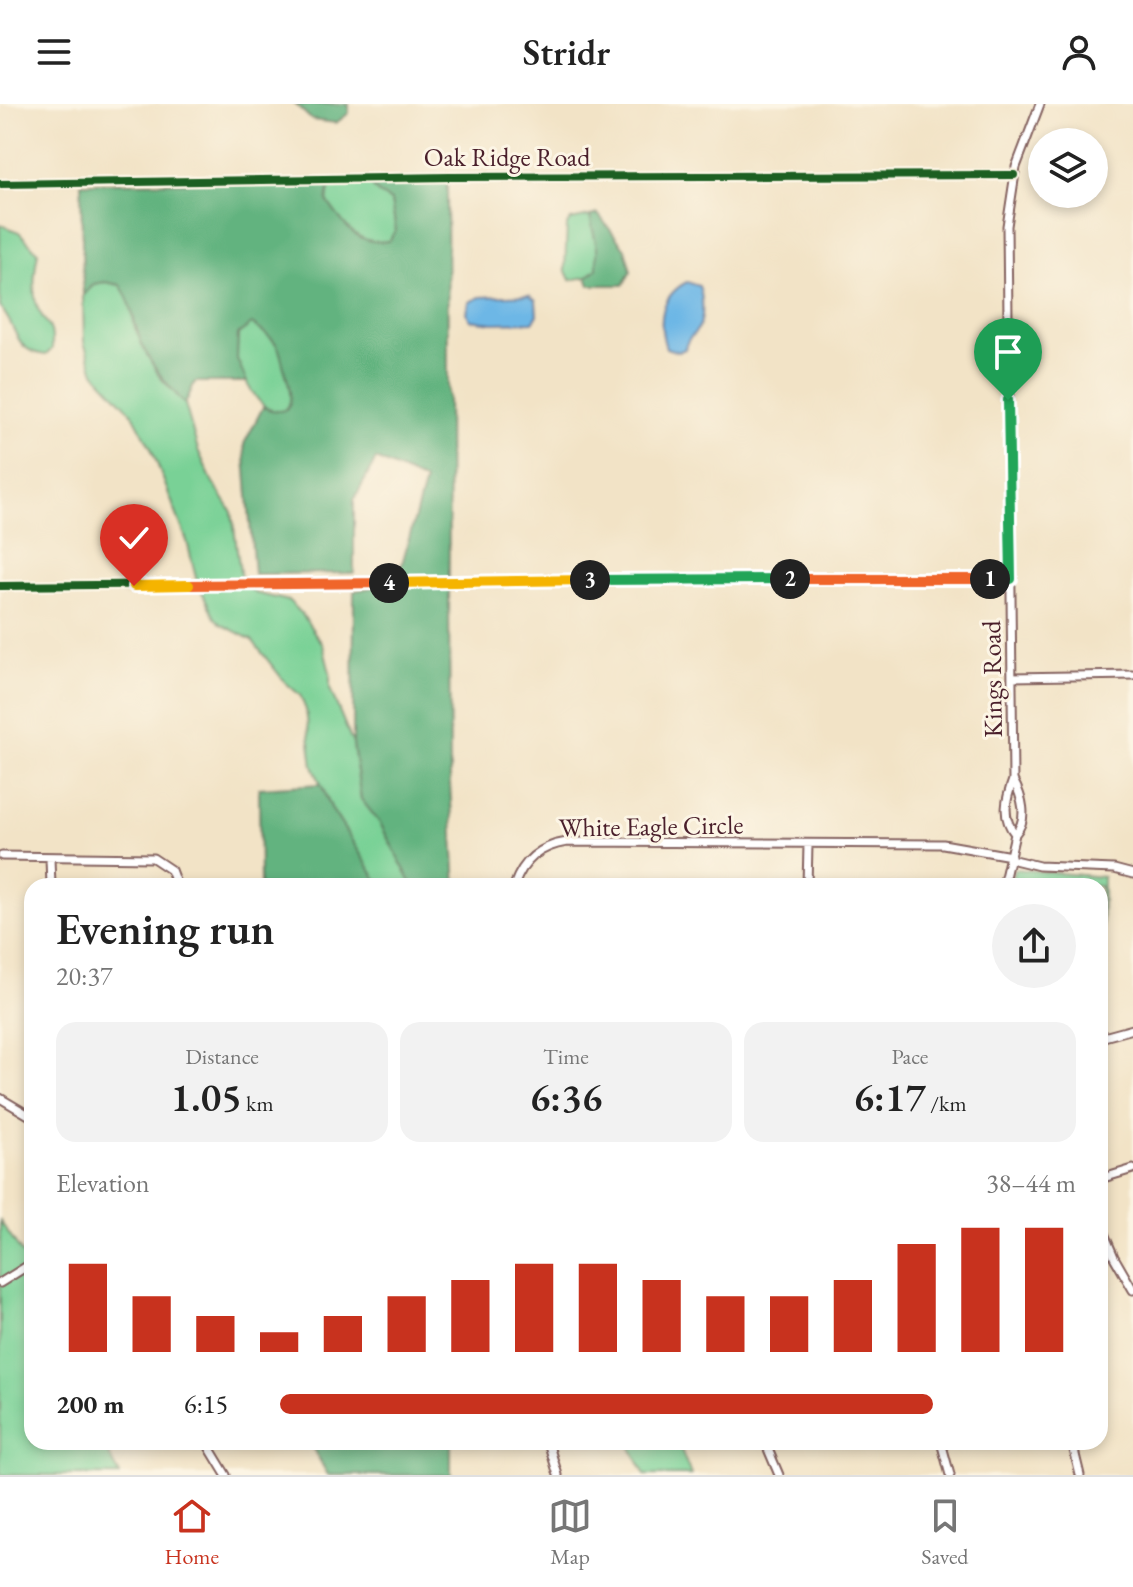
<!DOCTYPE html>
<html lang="en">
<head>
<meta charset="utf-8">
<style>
	body { margin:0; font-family:"EB Garamond",serif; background:#f2f2f2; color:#222; height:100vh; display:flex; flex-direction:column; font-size:30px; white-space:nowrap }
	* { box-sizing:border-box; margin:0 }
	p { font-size:26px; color:#767676 }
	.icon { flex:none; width:44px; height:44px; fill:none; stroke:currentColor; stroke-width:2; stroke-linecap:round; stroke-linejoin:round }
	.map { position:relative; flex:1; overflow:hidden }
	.sheet { position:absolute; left:24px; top:774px; width:1084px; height:572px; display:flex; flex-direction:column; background:#fff; border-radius:24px; box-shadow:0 4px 12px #0003 }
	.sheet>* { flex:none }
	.tools { position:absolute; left:1028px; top:24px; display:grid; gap:16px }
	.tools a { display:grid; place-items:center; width:80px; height:80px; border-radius:50%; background:#fff; box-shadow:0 4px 12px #0003; font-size:40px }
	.pin { position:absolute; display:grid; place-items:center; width:68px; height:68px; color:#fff; margin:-82px -34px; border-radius:50% 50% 50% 0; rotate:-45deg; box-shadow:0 0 8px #0007 }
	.pin .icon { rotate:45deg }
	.km { position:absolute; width:40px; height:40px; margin:-20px; border-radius:50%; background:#222; color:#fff; font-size:22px; line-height:40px; text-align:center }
	.round { display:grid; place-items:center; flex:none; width:84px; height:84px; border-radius:42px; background:#f2f2f2 }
	.headline { display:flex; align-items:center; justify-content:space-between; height:136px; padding:0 32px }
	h1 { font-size:44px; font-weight:600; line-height:60px }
	.metrics { display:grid; grid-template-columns:repeat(3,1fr); gap:12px; height:136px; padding:8px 32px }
	.metrics div { display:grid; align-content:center; border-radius:20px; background:#f2f2f2; text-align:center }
	.metrics b { font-size:40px; font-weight:600 }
	.metrics small { font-size:22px; font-weight:400 }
	.metrics p { font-size:22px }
	.chart { height:224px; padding:16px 32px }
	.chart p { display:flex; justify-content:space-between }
	.chart svg { width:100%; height:144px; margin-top:8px; stroke:#c8321e; stroke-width:6 }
	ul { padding:0 32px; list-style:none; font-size:26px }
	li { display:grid; grid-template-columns:128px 96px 1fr; align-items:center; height:60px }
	li i { height:20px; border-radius:10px; background:#c8321e }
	header { display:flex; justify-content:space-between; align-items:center; height:104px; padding:0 32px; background:#fff; font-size:36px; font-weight:600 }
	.menu { display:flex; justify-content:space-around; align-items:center; height:112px; border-top:2px solid #e0e0e0; background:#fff; font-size:22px; color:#767676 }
	.menu a { display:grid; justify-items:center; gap:4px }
	.menu .current { color:#c8321e }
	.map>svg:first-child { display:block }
	.green { fill:#79d196; stroke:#627860; stroke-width:2 }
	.forest { fill:#62b37f; stroke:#566955; stroke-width:2 }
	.water { fill:#6db7e6; stroke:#5c6b88; stroke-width:2 }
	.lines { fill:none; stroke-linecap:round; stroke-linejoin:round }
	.minor-casing { stroke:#856461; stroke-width:11 }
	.minor { stroke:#fff; stroke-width:7 }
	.cycleway-casing { stroke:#fcf5e5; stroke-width:13 }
	.cycleway { stroke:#1b5e20; stroke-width:8 }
	.split-1-casing { stroke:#fff; stroke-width:16 }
	.split-2-casing { stroke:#fff; stroke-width:16 }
	.split-3-casing { stroke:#fff; stroke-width:16 }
	.split-4-casing { stroke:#fff; stroke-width:16 }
	.split-5-casing { stroke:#fff; stroke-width:16 }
	.split-6-casing { stroke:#fff; stroke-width:16 }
	.split-1 { stroke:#22a559; stroke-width:10 }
	.split-2 { stroke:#f0652b; stroke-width:10 }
	.split-3 { stroke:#22a559; stroke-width:10 }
	.split-4 { stroke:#f5b400; stroke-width:10 }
	.split-5 { stroke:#f0652b; stroke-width:10 }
	.split-6 { stroke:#f5b400; stroke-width:10 }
	.labels { text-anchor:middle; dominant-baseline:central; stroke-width:6; stroke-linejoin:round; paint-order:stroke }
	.street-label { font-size:26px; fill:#4a1f2b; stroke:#fcf5e5 }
</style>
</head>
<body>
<header><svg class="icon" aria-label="menu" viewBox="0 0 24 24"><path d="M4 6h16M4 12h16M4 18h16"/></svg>Stridr<svg class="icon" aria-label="person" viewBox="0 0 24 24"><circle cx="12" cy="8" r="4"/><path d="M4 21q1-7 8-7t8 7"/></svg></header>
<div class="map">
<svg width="1133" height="1371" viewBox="0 0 1133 1371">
	<rect width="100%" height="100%" fill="#fcf5e5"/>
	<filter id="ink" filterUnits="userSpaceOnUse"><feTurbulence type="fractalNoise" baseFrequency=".0125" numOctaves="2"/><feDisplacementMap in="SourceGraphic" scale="16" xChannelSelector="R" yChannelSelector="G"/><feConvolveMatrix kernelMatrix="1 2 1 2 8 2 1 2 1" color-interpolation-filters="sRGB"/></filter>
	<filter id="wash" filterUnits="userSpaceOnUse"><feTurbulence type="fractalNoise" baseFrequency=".006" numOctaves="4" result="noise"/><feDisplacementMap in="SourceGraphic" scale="32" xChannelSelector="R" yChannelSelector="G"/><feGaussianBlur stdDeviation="1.8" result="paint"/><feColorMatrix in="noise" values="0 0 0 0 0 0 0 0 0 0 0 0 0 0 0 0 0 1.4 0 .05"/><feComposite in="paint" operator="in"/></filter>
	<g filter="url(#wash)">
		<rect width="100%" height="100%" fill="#f2e3c6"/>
		<path class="green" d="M 330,77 L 368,77 L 379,90 L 391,97 L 396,127 L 389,137 C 356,142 345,122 327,97 Z
			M 590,112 L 597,144 L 597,165 L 587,173 L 570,176 L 565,165 L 567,121 L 571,116 Z
			M 0,120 L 19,128 L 38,148 C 35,164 31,189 38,205 C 48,225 53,218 52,245 L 46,251 C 13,247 19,225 0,203 Z
			M 105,178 L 120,181 L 130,194 L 135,224 L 159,272 L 185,300 L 198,346 L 212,377 L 232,408 L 241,476 L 255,489 L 289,497 L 301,509 L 323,541 L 330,569 L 330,585 L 353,640 L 361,695 L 380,719 L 413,782 L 381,782 L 332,706 L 313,662 L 306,606 L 300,591 L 285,578 L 252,536 L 221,520 L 215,514 L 197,478 L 187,437 L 151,344 L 133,310 L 94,268 L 84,238 L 83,192 L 94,180 Z
			M 252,219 C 260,225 271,232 276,240 C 283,249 296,296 287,304 C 266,322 240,271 237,255 C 236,247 238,238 238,230 Z
			M 1014,765 L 1103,773 L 1102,875 L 1100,782 L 1010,782 Z
			M 0,1117 L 27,1157 L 32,1173 L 32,1338 L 102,1338 L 120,1371 L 0,1371 Z
			M 628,1338 L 678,1338 L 691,1371 L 645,1371 Z"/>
		<path class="forest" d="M 295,0 L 349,0 L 349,9 L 336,19 L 312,16 Z
			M 447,76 L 450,680 L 456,782 L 413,782 L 380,719 L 361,695 L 353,640 L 354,487 L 397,478 L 425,377 L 376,355 L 354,396 L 354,469 L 254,470 L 244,340 L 263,303 C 298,317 292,290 285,267 C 282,259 281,248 277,241 C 272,233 260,226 252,220 L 238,230 L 237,255 L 247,278 L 195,278 L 185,300 C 169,282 154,266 144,245 C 133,223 134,200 120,181 L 105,178 L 94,180 L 83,192 L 81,79 L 330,77 L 327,97 C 345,122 357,142 389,137 L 396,126 L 391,97 L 379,90 L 368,77 Z
			M 598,110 L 625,145 L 631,167 L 623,181 L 590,181 L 587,173 L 597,165 L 597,144 L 590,112 Z
			M 321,680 L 332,706 L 381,782 L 260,782 L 259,684 Z
			M 309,1338 L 451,1338 L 451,1371 L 328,1371 Z"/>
		<path class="water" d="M 687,178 L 699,182 C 703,192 704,213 699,223 C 694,232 687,233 685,245 L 678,248 L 666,244 C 657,217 661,191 687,178 Z
			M 529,191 L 536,196 L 537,212 L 533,218 L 493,219 L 470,216 L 467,209 L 469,198 L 480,193 Z"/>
	</g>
	<g filter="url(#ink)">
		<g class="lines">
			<defs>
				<path id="minor" d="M 0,80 L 450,73 L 1014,71
					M 0,482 L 650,475 L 1011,475
					M 1012,573 L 1133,571
					M 1013,676 C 1022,692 1029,715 1015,730
					M 2,752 L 153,754 L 171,766 L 177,782
					M 50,754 L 51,782
					M 1010,755 L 1039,762 L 1114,765 L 1133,770
					M 514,782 C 523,756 540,742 567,738 L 943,740 L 1011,752
					M 807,782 L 808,741
					M 1003,782 L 1015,730 C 1001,713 1006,695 1013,676 L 1007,122 L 1016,63 L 1040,0
					M 1100,934 L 1133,925
					M 0,994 L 32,1013
					M 1100,1075 L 1133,1065
					M 1100,1120 L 1114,1153 L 1133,1186
					M 0,1179 L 32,1159
					M 206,1338 L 226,1371
					M 548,1338 L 558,1371
					M 765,1338 L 779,1371
					M 941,1338 L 950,1371
					M 1072,1338 L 1080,1371"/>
			</defs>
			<use href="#minor" class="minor-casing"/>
			<use href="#minor" class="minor"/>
			<defs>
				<path id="cycleway" d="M 0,80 L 450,73 L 1014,71
					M 0,482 L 650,475 L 1011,475"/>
			</defs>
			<use href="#cycleway" class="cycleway-casing"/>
			<use href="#cycleway" class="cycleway"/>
		</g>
	</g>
	<g class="lines" filter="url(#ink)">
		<defs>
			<path id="split-1" d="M 990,475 L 1011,475 L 1008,296"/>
			<path id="split-2" d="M 790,475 L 990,475"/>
			<path id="split-3" d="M 590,476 L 790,475"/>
			<path id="split-4" d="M 389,479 L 590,476"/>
			<path id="split-5" d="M 189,481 L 389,479"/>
			<path id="split-6" d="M 134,482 L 189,481"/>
		</defs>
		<use href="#split-1" class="split-1-casing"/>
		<use href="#split-2" class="split-2-casing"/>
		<use href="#split-3" class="split-3-casing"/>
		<use href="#split-4" class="split-4-casing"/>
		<use href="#split-5" class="split-5-casing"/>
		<use href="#split-6" class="split-6-casing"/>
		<use href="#split-1" class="split-1"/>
		<use href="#split-2" class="split-2"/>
		<use href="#split-3" class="split-3"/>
		<use href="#split-4" class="split-4"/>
		<use href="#split-5" class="split-5"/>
		<use href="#split-6" class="split-6"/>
	</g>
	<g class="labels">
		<g class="street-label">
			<text x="507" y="53">Oak Ridge Road</text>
			<text transform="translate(992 575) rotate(-91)">Kings Road</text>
			<text transform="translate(651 722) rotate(-1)">White Eagle Circle</text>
		</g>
	</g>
</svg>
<div class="tools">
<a><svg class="icon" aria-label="layers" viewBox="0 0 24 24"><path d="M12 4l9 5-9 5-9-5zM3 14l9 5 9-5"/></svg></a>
</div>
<div class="pin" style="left:1008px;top:296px;background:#1e9e55"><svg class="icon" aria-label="arrive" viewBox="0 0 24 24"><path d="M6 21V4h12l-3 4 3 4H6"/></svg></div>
<div class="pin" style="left:134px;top:482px;background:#d93025"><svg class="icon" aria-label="check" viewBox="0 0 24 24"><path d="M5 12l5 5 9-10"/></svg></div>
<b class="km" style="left:990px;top:475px">1</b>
<b class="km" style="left:790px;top:475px">2</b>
<b class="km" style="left:590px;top:476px">3</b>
<b class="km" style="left:389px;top:479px">4</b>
<section class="sheet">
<div class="headline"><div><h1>Evening run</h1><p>20:37</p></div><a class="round"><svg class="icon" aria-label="share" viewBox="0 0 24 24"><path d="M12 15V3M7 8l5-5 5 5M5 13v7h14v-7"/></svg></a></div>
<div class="metrics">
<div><p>Distance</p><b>1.05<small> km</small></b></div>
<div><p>Time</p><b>6:36</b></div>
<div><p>Pace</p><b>6:17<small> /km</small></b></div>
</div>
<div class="chart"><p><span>Elevation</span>38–44 m</p>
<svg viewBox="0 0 160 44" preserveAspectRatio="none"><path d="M5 44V17M15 44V27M25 44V33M35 44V38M45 44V33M55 44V27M65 44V22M75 44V17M85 44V17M95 44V22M105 44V27M115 44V27M125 44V22M135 44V11M145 44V6M155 44V6"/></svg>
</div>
<ul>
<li><b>200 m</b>6:15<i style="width:82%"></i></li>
</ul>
</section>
</div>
<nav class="menu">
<a class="current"><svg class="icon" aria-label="home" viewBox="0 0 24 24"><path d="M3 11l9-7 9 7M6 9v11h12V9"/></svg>Home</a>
<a><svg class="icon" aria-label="map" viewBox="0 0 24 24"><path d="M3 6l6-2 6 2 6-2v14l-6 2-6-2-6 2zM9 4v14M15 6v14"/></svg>Map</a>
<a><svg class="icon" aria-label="saved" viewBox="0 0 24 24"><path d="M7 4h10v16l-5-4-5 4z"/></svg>Saved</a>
</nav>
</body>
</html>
